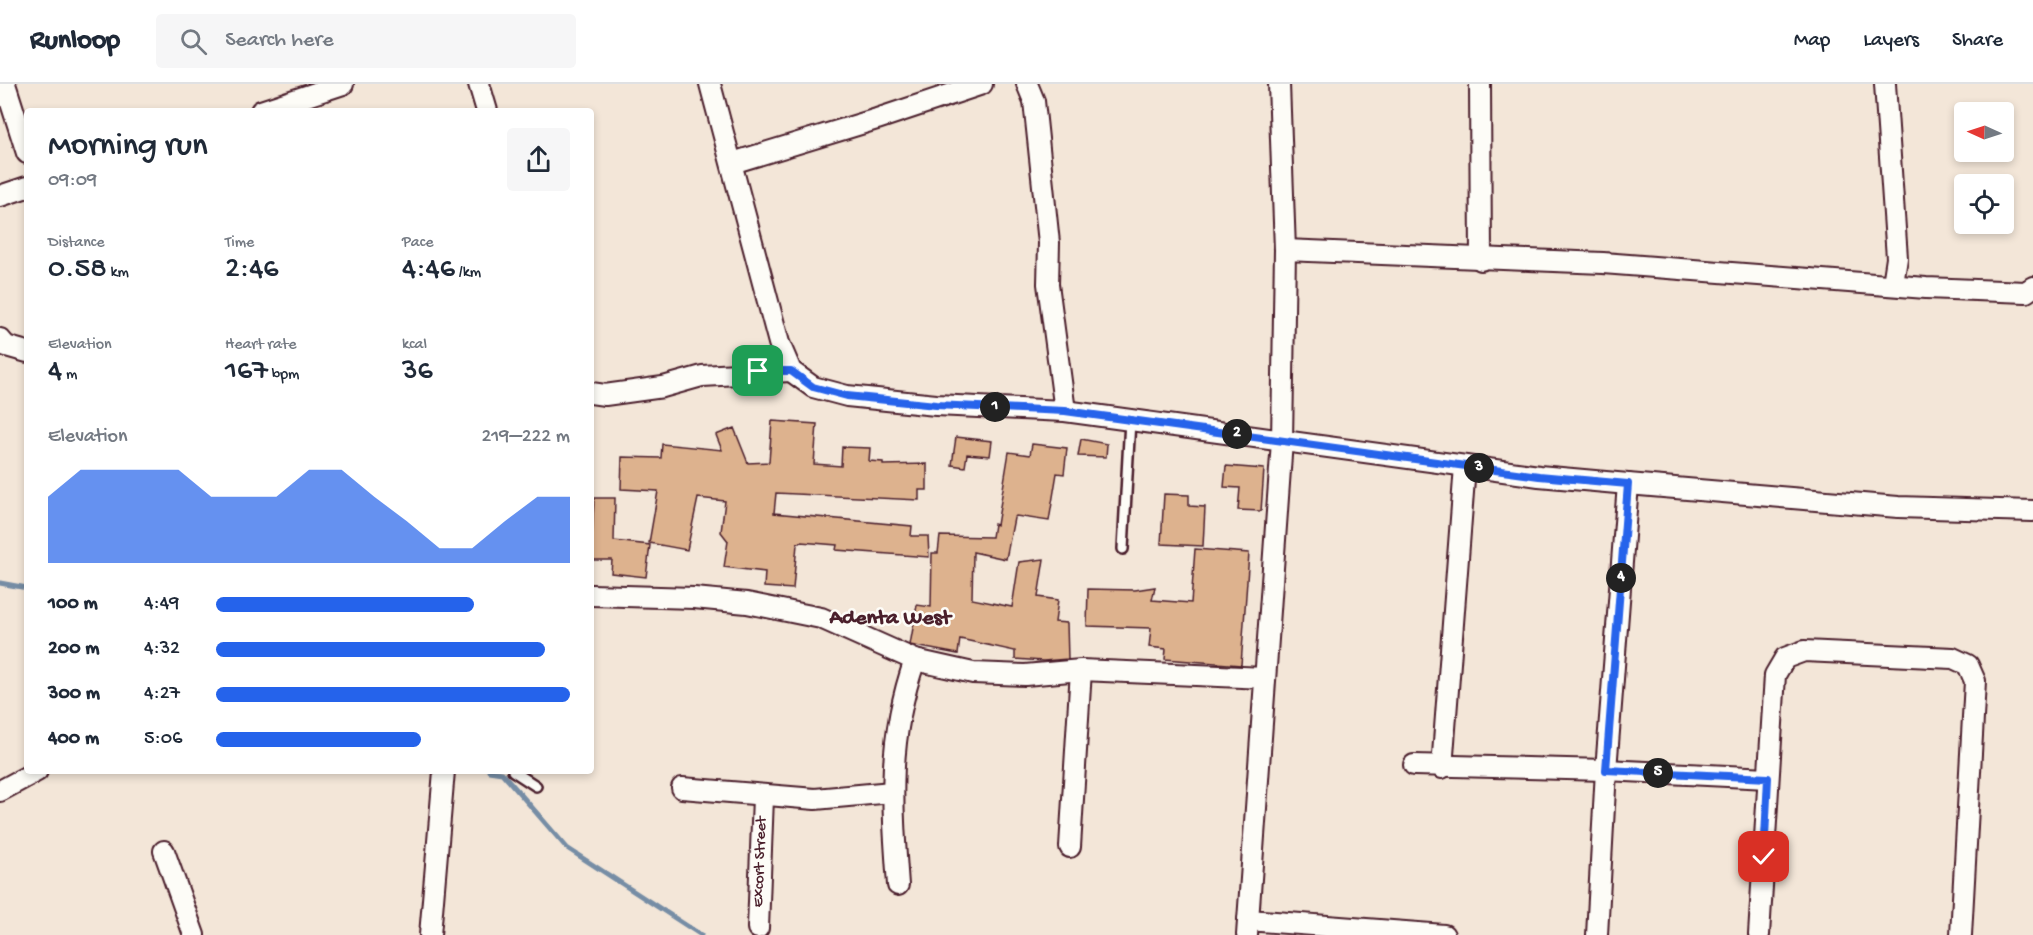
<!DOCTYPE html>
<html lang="en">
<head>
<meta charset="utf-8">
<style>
	body { margin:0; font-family:"Gochi Hand",sans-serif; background:#f6f6f7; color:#1f2937; height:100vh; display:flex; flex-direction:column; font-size:22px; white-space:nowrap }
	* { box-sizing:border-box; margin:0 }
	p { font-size:20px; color:#747a83 }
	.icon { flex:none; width:33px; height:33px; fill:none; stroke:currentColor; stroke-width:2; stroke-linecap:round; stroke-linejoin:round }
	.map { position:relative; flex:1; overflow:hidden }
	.side { position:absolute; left:24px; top:24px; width:570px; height:666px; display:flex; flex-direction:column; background:#fff; border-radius:6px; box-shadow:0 3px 9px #0003 }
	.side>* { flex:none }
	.needle { width:39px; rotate:273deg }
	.tools { position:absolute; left:1954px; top:18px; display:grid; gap:12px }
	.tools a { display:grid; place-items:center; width:60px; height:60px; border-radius:6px; background:#fff; box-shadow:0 3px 9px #0003; font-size:30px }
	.pin { position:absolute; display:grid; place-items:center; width:51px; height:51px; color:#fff; margin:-26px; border-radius:12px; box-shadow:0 3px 9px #0006 }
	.km { position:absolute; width:30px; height:30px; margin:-15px; border-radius:50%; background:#222; color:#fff; font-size:16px; line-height:30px; text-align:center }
	.round { display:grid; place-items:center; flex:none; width:63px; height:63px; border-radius:6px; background:#f6f6f7 }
	.overview { display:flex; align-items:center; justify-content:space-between; height:102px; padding:0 24px }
	h1 { font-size:33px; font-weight:600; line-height:45px }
	.stats { display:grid; grid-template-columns:repeat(3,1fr); gap:9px; height:102px; padding:6px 24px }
	.stats div { display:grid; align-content:center }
	.stats b { font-size:30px; font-weight:600 }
	.stats small { font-size:16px; font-weight:400 }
	.stats p { font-size:16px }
	.chart { height:168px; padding:12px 24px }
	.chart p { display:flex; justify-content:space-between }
	.chart svg { width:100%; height:108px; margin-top:6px; fill:#2563eb; opacity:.7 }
	ul { padding:0 24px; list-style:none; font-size:20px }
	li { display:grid; grid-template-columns:96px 72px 1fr; align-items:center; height:45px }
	li i { height:15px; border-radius:8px; background:#2563eb }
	header { display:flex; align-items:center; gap:36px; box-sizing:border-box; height:84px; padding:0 30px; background:#fff; border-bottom:2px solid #e0e1e3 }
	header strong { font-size:28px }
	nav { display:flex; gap:33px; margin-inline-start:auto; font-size:21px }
	.search { width:420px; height:54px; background:#f6f6f7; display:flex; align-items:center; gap:15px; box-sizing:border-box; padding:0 21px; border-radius:6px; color:#747a83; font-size:22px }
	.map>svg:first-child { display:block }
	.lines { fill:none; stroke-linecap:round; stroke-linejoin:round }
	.stream { stroke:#768da5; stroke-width:5 }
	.building { fill:#ddb28e; stroke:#4a1f2b; stroke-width:1.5 }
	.lane-casing { stroke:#4a1f2b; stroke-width:14 }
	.street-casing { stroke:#4a1f2b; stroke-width:24 }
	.lane { stroke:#fdfcf7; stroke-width:9 }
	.street { stroke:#fdfcf7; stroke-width:20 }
	.route-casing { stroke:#fff; stroke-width:12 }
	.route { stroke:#2563eb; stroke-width:8 }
	.labels { text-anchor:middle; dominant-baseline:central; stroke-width:5; stroke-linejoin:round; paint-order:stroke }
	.street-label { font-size:16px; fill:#4a1f2b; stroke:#fdfcf7 }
	.district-label { font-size:22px; font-weight:bold; fill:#4a1f2b; stroke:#fdfcf7 }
</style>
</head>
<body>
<header>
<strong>Runloop</strong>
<div class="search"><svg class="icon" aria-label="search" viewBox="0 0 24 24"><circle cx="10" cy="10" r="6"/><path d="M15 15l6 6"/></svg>Search here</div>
<nav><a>Map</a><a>Layers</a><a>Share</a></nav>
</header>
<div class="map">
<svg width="2033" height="851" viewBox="0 0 2033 851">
	<rect width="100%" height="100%" fill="#f3e6d8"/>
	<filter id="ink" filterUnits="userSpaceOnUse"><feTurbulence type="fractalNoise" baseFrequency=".0167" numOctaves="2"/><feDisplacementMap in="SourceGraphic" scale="12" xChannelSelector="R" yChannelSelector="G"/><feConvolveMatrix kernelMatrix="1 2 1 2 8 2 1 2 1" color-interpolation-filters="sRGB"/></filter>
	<g filter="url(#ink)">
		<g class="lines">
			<path class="stream" d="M 0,499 L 27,504
				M 489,687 L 502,689 L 567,764 L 701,851"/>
		</g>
		<path class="building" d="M 772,337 L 817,340 L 814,380 L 841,382 L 842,363 L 870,364 L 869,377 L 883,378 L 883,381 L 927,380 L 927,406 L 919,406 L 919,416 L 776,409 L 774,429 L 912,442 L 911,452 L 928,452 L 929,473 L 836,466 L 837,461 L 801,458 L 797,460 L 793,505 L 764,503 L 765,488 L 724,483 L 728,457 L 721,448 L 725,417 L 698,414 L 687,466 L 649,459 L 658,407 L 621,405 L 622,373 L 661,374 L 662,360 L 722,366 L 716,351 L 734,344 L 748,379 L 769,378 Z
			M 956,353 L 992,357 L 990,372 L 967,370 L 965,383 L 952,381 Z
			M 1081,355 L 1107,360 L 1106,373 L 1078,372 Z
			M 1032,360 L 1067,364 L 1064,390 L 1057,389 L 1049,437 L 1016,432 L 1014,434 L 1006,475 L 973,468 L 972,515 L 1012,523 L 1019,478 L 1044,475 L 1038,513 L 1058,516 L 1055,538 L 1067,539 L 1068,575 L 1043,577 L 1015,575 L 1015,567 L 960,555 L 958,570 L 910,561 L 917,521 L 931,523 L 932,469 L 938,469 L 940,452 L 992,453 L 994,440 L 997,441 L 1009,368 L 1030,371 Z
			M 1226,382 L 1264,385 L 1261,427 L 1238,426 L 1240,404 L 1224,403 Z
			M 1164,410 L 1189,411 L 1189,422 L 1205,423 L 1203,462 L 1161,460 Z
			M 594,414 L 615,414 L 614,457 L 650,461 L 646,493 L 611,489 L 612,476 L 591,476 Z
			M 1195,465 L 1249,469 L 1241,581 L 1165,575 L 1166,565 L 1149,563 L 1151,544 L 1087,542 L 1088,505 L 1135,506 L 1155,503 L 1152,516 L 1191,519 Z"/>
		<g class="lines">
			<defs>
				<path id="lane" d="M 1123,465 L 1130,336
					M 513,687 L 536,702"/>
				<g id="street">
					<path d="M 5,0 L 27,69"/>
					<path d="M 479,0 L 487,27"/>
					<path d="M 710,0 L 779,259 L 791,287 L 813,303 L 847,312 L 936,321 L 1065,327 L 1539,392 L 1628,400 L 1898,423 L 2033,427"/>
					<path d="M 1027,0 L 1034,17 L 1049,159 L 1048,200 L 1065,327"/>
					<path d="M 1480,0 L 1481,176"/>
					<path d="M 1885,0 L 1897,174 L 1893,200"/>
					<path d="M 261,27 L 343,0"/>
					<path d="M 732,79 L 877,35 L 982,0"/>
					<path d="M 0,112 L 27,103"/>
					<path d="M 1285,166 L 1603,179 L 1926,204 L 2026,208 L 2033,203"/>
					<path d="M 0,255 L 6,262 L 27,268"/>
					<path d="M 591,309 L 605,311 L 663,303 L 702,292 L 791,287"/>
					<path d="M 591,511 L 694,514 L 747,519 L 821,534 L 915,576 L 973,589 L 1025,591 L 1081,586 L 1265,594"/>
					<path d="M 1414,681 L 1606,686 L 1768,694"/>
					<path d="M 1442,684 L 1465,382"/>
					<path d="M 682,704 L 815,715 L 892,708"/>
					<path d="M 0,707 L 37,687"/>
					<path d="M 1070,763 L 1081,586"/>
					<path d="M 164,767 L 194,851"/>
					<path d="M 898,801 C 892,719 887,655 915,576"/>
					<path d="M 1248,836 L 1444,851"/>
					<path id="s1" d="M 758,844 L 763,713"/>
					<path d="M 430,851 L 444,687"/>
					<path d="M 1247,851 L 1282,357 L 1285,166 L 1279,0"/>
					<path d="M 1597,851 L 1606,686 L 1628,400"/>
					<path d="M 1759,851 L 1775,591 L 1785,574 L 1804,567 L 1953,574 L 1968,581 L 1975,597 L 1961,851"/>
				</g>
			</defs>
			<use href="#lane" class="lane-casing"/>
			<use href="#street" class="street-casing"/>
			<use href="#lane" class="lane"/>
			<use href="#street" class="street"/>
		</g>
	</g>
	<g class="lines" filter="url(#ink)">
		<defs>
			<path id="route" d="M 758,287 L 791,287 L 813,303 L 847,312 L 936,321 L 1065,327 L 1539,392 L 1628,400 L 1606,686 L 1768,694 L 1764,773"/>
		</defs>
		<use href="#route" class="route-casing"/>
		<use href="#route" class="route"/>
	</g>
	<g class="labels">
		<g class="street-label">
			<text stroke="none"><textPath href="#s1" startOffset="66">Excort Street</textPath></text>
		</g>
		<g class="district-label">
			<text x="890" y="535">Adenta West</text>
		</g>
	</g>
</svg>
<div class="tools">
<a><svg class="needle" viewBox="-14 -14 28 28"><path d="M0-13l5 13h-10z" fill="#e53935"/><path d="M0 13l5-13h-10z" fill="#747a83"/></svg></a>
<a><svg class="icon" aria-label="locate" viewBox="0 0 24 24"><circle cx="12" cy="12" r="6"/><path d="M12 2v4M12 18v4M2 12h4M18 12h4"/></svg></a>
</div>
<div class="pin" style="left:758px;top:287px;background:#1e9e55"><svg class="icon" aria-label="arrive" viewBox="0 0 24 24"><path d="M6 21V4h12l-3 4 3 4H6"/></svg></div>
<div class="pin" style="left:1764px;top:773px;background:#d93025"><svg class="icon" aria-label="check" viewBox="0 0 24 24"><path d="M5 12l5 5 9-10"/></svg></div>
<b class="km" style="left:995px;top:323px">1</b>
<b class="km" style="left:1237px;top:350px">2</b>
<b class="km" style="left:1479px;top:384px">3</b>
<b class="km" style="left:1621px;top:494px">4</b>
<b class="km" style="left:1658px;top:689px">5</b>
<section class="side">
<div class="overview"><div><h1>Morning run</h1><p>09:09</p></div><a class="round"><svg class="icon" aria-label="share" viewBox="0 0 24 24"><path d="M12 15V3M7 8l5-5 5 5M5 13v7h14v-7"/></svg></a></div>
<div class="stats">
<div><p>Distance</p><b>0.58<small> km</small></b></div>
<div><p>Time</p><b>2:46</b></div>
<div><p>Pace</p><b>4:46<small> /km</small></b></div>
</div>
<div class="stats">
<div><p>Elevation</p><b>4<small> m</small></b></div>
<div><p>Heart rate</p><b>167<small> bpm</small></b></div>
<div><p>kcal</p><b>36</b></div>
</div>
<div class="chart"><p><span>Elevation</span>219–222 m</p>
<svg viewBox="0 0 160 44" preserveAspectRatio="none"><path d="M0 44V17L10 6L20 6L30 6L40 6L50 17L60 17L70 17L80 6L90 6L100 17L110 27L120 38L130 38L140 27L150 17L160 17V44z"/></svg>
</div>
<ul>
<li><b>100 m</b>4:49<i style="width:73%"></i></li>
<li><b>200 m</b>4:32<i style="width:93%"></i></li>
<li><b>300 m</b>4:27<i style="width:100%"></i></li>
<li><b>400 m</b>5:06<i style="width:58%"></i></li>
</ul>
</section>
</div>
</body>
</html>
